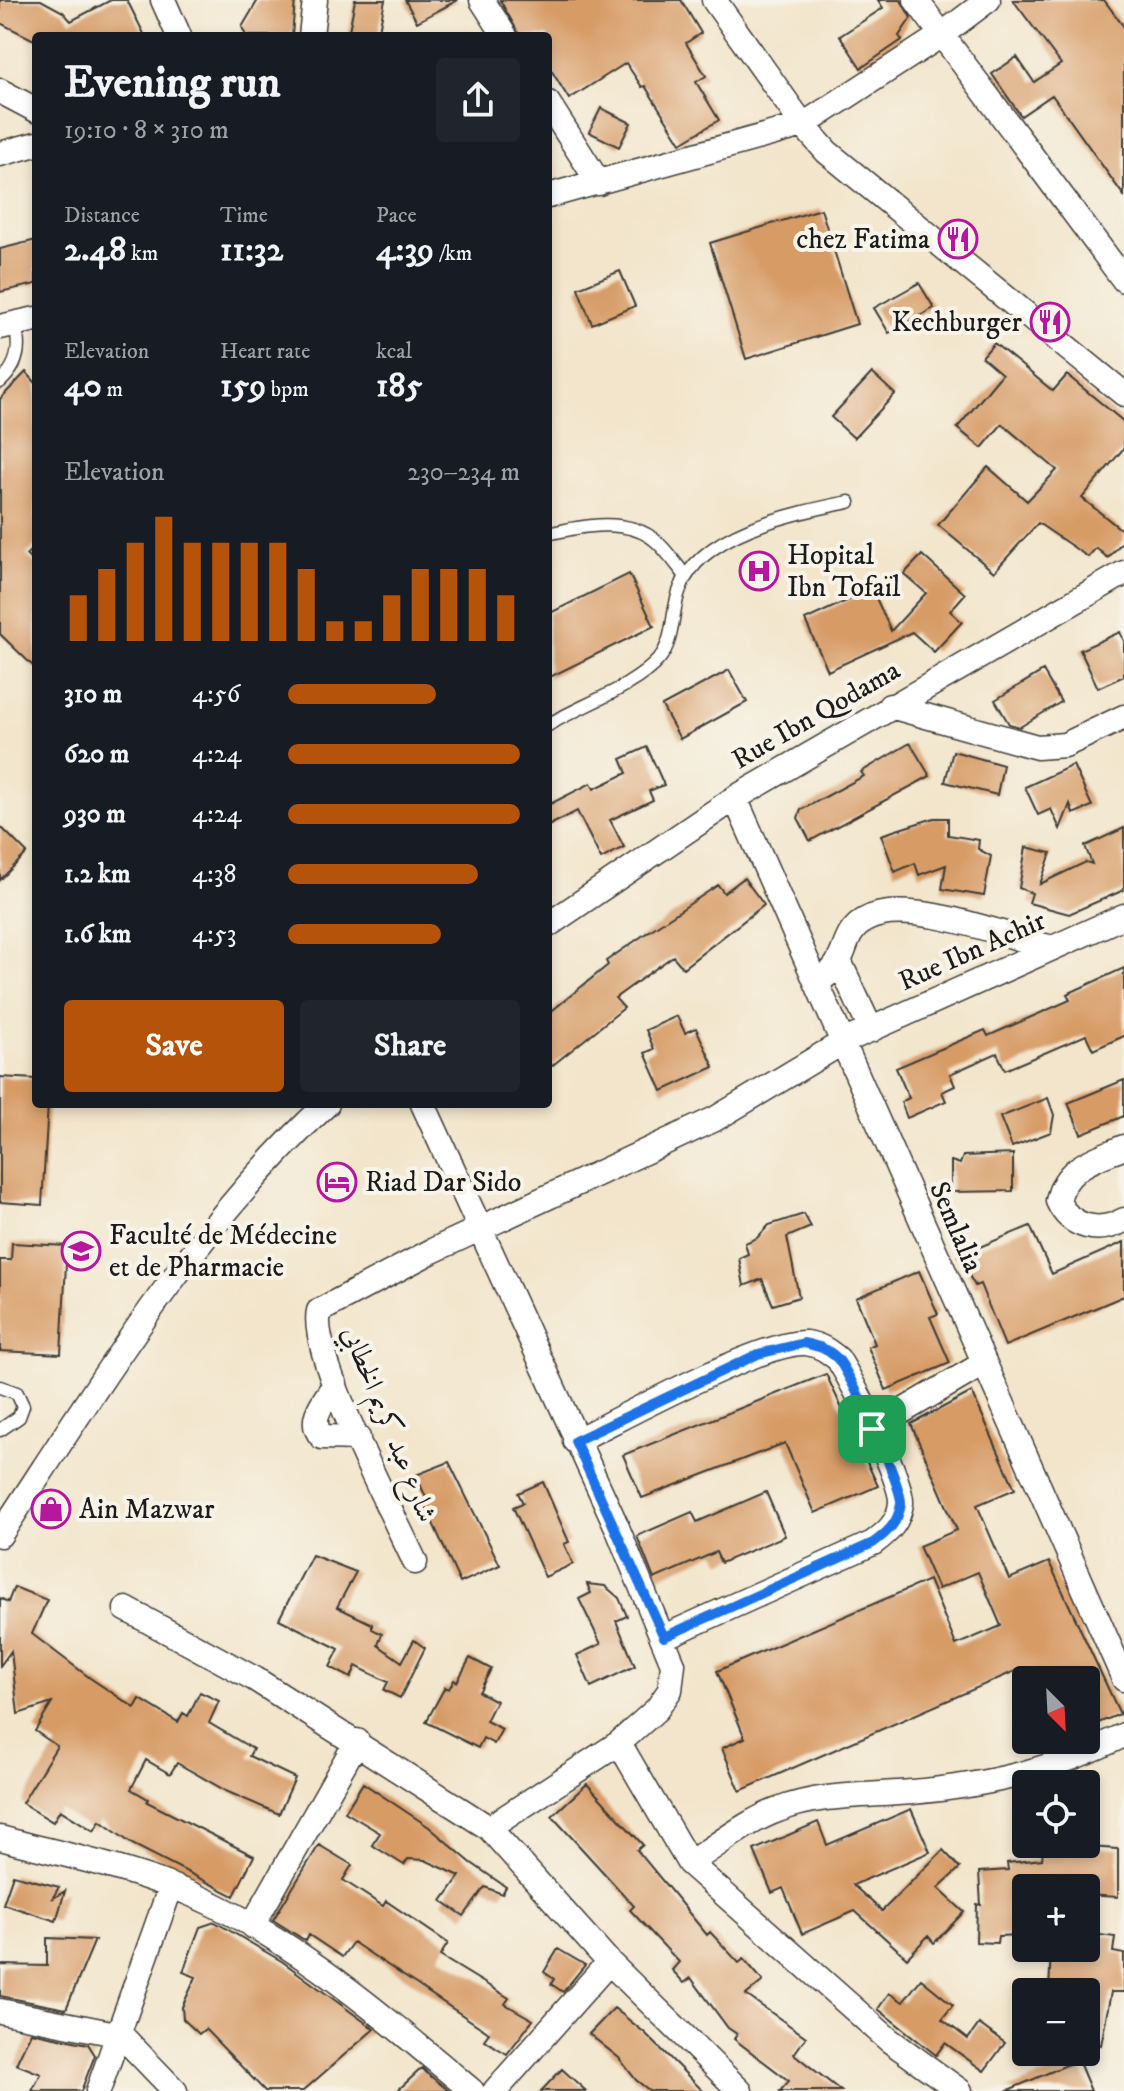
<!DOCTYPE html>
<html lang="en">
<head>
<meta charset="utf-8">
<style>
	body { margin:0; font-family:"IM FELL DW Pica",Amiri,serif; background:#20242c; color:#f1f3f6; height:100vh; display:flex; flex-direction:column; font-size:30px; white-space:nowrap }
	* { box-sizing:border-box; margin:0 }
	p { font-size:26px; color:#9ea1a6 }
	.icon { flex:none; width:44px; height:44px; fill:none; stroke:currentColor; stroke-width:2; stroke-linecap:round; stroke-linejoin:round }
	.map { position:relative; flex:1; overflow:hidden }
	.side { position:absolute; left:32px; top:32px; width:520px; height:1076px; display:flex; flex-direction:column; background:#171b24; border-radius:8px; box-shadow:0 4px 12px #0003 }
	.side>* { flex:none }
	.needle { width:52px; rotate:156deg }
	.fabs { position:absolute; left:1012px; top:1666px; display:grid; gap:16px }
	.fabs a { display:grid; place-items:center; width:88px; height:88px; border-radius:8px; background:#171b24; box-shadow:0 4px 12px #0003; font-size:40px }
	.pin { position:absolute; display:grid; place-items:center; width:68px; height:68px; color:#fff; margin:-34px; border-radius:16px; box-shadow:0 4px 12px #0006 }
	.round { display:grid; place-items:center; flex:none; width:84px; height:84px; border-radius:8px; background:#20242c }
	.headline { display:flex; align-items:center; justify-content:space-between; height:136px; padding:0 32px }
	h1 { font-size:44px; font-weight:700; line-height:60px }
	.stats { display:grid; grid-template-columns:repeat(3,1fr); gap:12px; height:136px; padding:8px 32px }
	.stats div { display:grid; align-content:center }
	.stats b { font-size:34px; font-weight:700 }
	.stats small { font-size:22px; font-weight:400 }
	.stats p { font-size:22px }
	.chart { height:224px; padding:16px 32px }
	.chart p { display:flex; justify-content:space-between }
	.chart svg { width:100%; height:144px; margin-top:8px; stroke:#b45309; stroke-width:6 }
	.button { display:flex; gap:16px; margin-top:auto; padding:16px 32px }
	.button a { flex:1; height:92px; border-radius:8px; background:#b45309; color:#fff; font-size:32px; font-weight:700; line-height:92px; text-align:center }
	.button a+a { background:#20242c; color:#f1f3f6 }
	ul { padding:0 32px; list-style:none; font-size:26px }
	li { display:grid; grid-template-columns:128px 96px 1fr; align-items:center; height:60px }
	li i { height:20px; border-radius:10px; background:#b45309 }
	.map>svg:first-child { display:block }
	.building { fill:#d79b66 }
	.lines { fill:none; stroke-linecap:round; stroke-linejoin:round }
	.lane-casing { stroke:#3c3a36; stroke-width:15 }
	.street-casing { stroke:#3c3a36; stroke-width:27 }
	.lane { stroke:#fff; stroke-width:12 }
	.street { stroke:#fff; stroke-width:24 }
	.route-casing { stroke:#fff; stroke-width:16 }
	.route { stroke:#1a73e8; stroke-width:10 }
	.labels { text-anchor:middle; dominant-baseline:central; stroke-width:8; stroke-linejoin:round; paint-order:stroke }
	.poi-label { font-size:28px; fill:#1c1c1c; stroke:#f7f3e8; text-anchor:start }
	.street-label { font-size:28px; fill:#1c1c1c; stroke:#f7f3e8 }
</style>
</head>
<body>
<div class="map">
<svg width="1124" height="2091" viewBox="0 0 1124 2091">
	<rect width="100%" height="100%" fill="#f7f3e8"/>
	<filter id="ink" filterUnits="userSpaceOnUse"><feTurbulence type="fractalNoise" baseFrequency=".0125" numOctaves="2"/><feDisplacementMap in="SourceGraphic" scale="16" xChannelSelector="R" yChannelSelector="G"/><feConvolveMatrix kernelMatrix="1 2 1 2 8 2 1 2 1" color-interpolation-filters="sRGB"/></filter>
	<filter id="wash" filterUnits="userSpaceOnUse"><feTurbulence type="fractalNoise" baseFrequency=".006" numOctaves="4" result="noise"/><feDisplacementMap in="SourceGraphic" scale="32" xChannelSelector="R" yChannelSelector="G"/><feGaussianBlur stdDeviation="1.8" result="paint"/><feColorMatrix in="noise" values="0 0 0 0 0 0 0 0 0 0 0 0 0 0 0 0 0 1.4 0 .05"/><feComposite in="paint" operator="in"/></filter>
	<g filter="url(#wash)">
		<rect width="100%" height="100%" fill="#f2e5cb"/>
		<g id="blocks">
			<path class="building" d="M 0,0 L 41,0 L 63,12 L 71,21 L 111,0 L 127,0 L 145,36 L 36,36 L 34,40 L 0,23 Z
				M 258,0 L 295,0 L 292,36 L 246,36 L 242,27 Z
				M 355,0 L 385,0 L 378,36 L 348,36 Z
				M 405,0 L 458,0 L 417,22 Z
				M 500,0 L 681,0 L 701,33 L 686,43 L 706,76 L 696,82 L 719,120 L 681,143 L 645,86 L 642,87 L 626,63 L 569,99 L 548,65 L 548,36 L 520,36 Z
				M 878,0 L 901,0 L 911,18 L 899,36 L 902,40 L 861,68 L 840,36 L 883,8 Z
				M 1013,0 L 1104,0 L 1124,27 L 1124,196 L 1052,95 L 1021,116 L 992,74 L 1017,57 L 1034,82 L 1061,64 Z
				M 601,108 L 631,123 L 619,147 L 589,132 Z
				M 821,209 L 857,324 L 746,359 L 710,243 Z
				M 36,240 L 36,284 L 0,292 L 0,249 Z
				M 620,271 L 635,306 L 592,324 L 578,288 Z
				M 919,283 L 934,308 L 889,333 L 874,308 Z
				M 994,343 L 1053,391 L 1067,375 L 1124,422 L 1124,448 L 1082,498 L 1124,532 L 1124,540 L 1108,558 L 1096,548 L 1088,557 L 1038,523 L 994,572 L 938,525 L 988,467 L 1027,501 L 1057,470 L 1002,424 L 982,448 L 957,428 L 1002,374 L 982,357 Z
				M 26,372 L 36,383 L 36,545 L 26,555 L 36,565 L 36,669 L 0,634 L 0,399 Z
				M 872,373 L 895,394 L 854,438 L 831,417 Z
				M 922,555 L 965,594 L 950,611 L 962,622 L 934,652 L 912,632 L 828,671 L 805,620 L 872,589 L 891,631 L 926,593 L 904,574 Z
				M 629,574 L 654,626 L 548,678 L 548,614 Z
				M 1120,632 L 1124,641 L 1124,676 L 1098,688 L 1080,650 Z
				M 729,670 L 747,702 L 680,739 L 662,706 Z
				M 1043,671 L 1061,702 L 1020,727 L 1009,724 L 995,700 Z
				M 910,743 L 930,776 L 810,841 L 798,818 L 801,810 L 864,776 L 861,772 Z
				M 647,747 L 664,785 L 649,791 L 653,800 L 610,820 L 624,847 L 601,859 L 577,811 L 548,826 L 548,805 L 591,783 L 594,789 L 627,773 L 621,759 Z
				M 953,751 L 1003,765 L 997,795 L 945,782 Z
				M 1073,765 L 1092,806 L 1073,814 L 1070,804 L 1060,829 L 1051,809 L 1038,815 L 1025,787 Z
				M 934,818 L 948,818 L 948,835 L 979,840 L 978,849 L 991,856 L 984,896 L 942,889 L 946,865 L 919,875 L 915,863 L 895,872 L 881,835 Z
				M 0,826 L 27,853 L 0,880 Z
				M 1124,828 L 1124,890 L 1069,914 L 1029,903 L 1032,893 L 1019,888 L 1026,847 L 1051,853 L 1040,884 L 1086,862 L 1092,864 L 1085,846 Z
				M 744,878 L 764,905 L 683,968 L 673,956 L 615,998 L 624,1008 L 548,1069 L 548,1014 L 608,965 L 606,961 L 648,932 L 718,885 L 724,893 Z
				M 1124,968 L 1124,1036 L 1093,1050 L 1086,1035 L 1005,1070 L 997,1053 L 950,1074 L 955,1086 L 942,1092 L 946,1101 L 907,1118 L 901,1102 L 909,1098 L 896,1068 L 985,1030 L 988,1036 L 1070,1000 L 1067,994 Z
				M 677,1016 L 685,1033 L 696,1028 L 714,1067 L 662,1091 L 645,1053 L 654,1049 L 646,1030 Z
				M 0,1077 L 36,1079 L 36,1104 L 48,1104 L 42,1205 L 0,1202 Z
				M 1124,1080 L 1124,1116 L 1081,1134 L 1068,1103 Z
				M 1048,1098 L 1054,1115 L 1051,1132 L 1012,1147 L 1000,1117 Z
				M 1013,1154 L 1013,1191 L 951,1192 L 951,1161 L 960,1164 L 963,1156 Z
				M 804,1214 L 811,1227 L 787,1237 L 799,1297 L 773,1305 L 762,1279 L 744,1286 L 739,1258 L 748,1254 L 745,1243 L 757,1238 L 769,1225 Z
				M 1030,1226 L 1052,1274 L 1124,1242 L 1124,1296 L 1005,1346 L 980,1284 L 975,1286 L 958,1256 Z
				M 12,1243 L 67,1246 L 61,1354 L 0,1351 L 0,1260 L 11,1260 Z
				M 919,1271 L 938,1314 L 930,1317 L 950,1363 L 886,1390 L 868,1347 L 875,1344 L 856,1298 Z
				M 826,1374 L 878,1486 L 815,1513 L 785,1443 L 642,1498 L 623,1455 Z
				M 972,1392 L 1015,1489 L 977,1505 L 1009,1579 L 1049,1562 L 1120,1714 L 1086,1728 L 1086,1680 L 1027,1680 L 1022,1668 L 740,1791 L 722,1748 L 745,1738 L 717,1671 L 929,1580 L 956,1645 L 1001,1626 L 978,1572 L 938,1589 L 919,1546 L 957,1530 L 911,1424 Z
				M 449,1462 L 500,1565 L 460,1583 L 423,1501 L 427,1500 L 416,1475 Z
				M 543,1482 L 569,1542 L 564,1544 L 573,1564 L 545,1577 L 513,1507 L 523,1503 L 518,1493 Z
				M 766,1492 L 785,1536 L 721,1563 L 716,1552 L 654,1579 L 637,1536 L 692,1512 L 697,1522 Z
				M 312,1555 L 356,1572 L 337,1607 L 372,1624 L 372,1629 L 382,1634 L 378,1645 L 402,1662 L 414,1640 L 425,1648 L 400,1698 L 384,1690 L 388,1682 L 356,1666 L 351,1678 L 330,1667 L 339,1649 L 279,1619 Z
				M 587,1584 L 605,1586 L 619,1598 L 627,1616 L 616,1621 L 635,1666 L 591,1687 L 577,1655 L 601,1644 L 579,1599 L 591,1593 Z
				M 14,1587 L 47,1600 L 32,1634 L 90,1678 L 135,1708 L 140,1699 L 178,1722 L 183,1713 L 188,1716 L 200,1692 L 219,1701 L 209,1723 L 253,1749 L 249,1756 L 295,1778 L 279,1814 L 228,1792 L 177,1763 L 170,1774 L 146,1760 L 131,1789 L 148,1799 L 147,1802 L 254,1856 L 234,1896 L 132,1844 L 100,1821 L 94,1831 L 60,1810 L 53,1822 L 22,1803 L 57,1746 L 35,1731 L 52,1703 L 18,1714 L 11,1651 L 0,1666 L 0,1598 L 8,1602 Z
				M 470,1658 L 491,1669 L 479,1692 L 496,1701 L 486,1721 L 502,1729 L 494,1744 L 483,1738 L 478,1748 L 426,1722 L 445,1687 L 449,1689 L 454,1680 L 457,1682 Z
				M 363,1783 L 429,1827 L 470,1862 L 506,1887 L 502,1894 L 485,1887 L 464,1916 L 442,1901 L 460,1876 L 425,1860 L 408,1859 L 404,1865 L 372,1845 L 380,1833 L 345,1812 Z
				M 587,1784 L 643,1845 L 637,1850 L 707,1935 L 710,1932 L 739,1963 L 744,1959 L 763,1981 L 746,1995 L 806,2037 L 794,2054 L 841,2091 L 780,2091 L 789,2081 L 734,2039 L 737,2034 L 728,2028 L 691,1978 L 684,1983 L 672,1970 L 679,1962 L 630,1910 L 634,1906 L 552,1816 Z
				M 911,1809 L 930,1852 L 853,1885 L 882,1911 L 943,1850 L 960,1868 L 938,1888 L 964,1912 L 934,1943 L 928,1936 L 907,1958 L 855,1911 L 802,1934 L 783,1888 L 772,1893 L 754,1850 L 818,1822 L 827,1845 Z
				M 1044,1844 L 1118,1849 L 1118,1897 L 1086,1895 L 1086,1888 L 1017,1888 L 1019,1935 L 998,1936 L 997,1943 L 976,1942 L 977,1904 L 981,1905 L 979,1872 L 1008,1870 L 1007,1863 L 1042,1859 Z
				M 319,1845 L 352,1865 L 343,1880 L 383,1906 L 386,1901 L 448,1943 L 440,1956 L 509,1998 L 505,2004 L 533,2020 L 507,2054 L 484,2040 L 489,2033 L 353,1942 L 342,1957 L 309,1935 L 306,1941 L 273,1920 Z
				M 13,1875 L 59,1887 L 52,1899 L 65,1891 L 56,1921 L 3,1904 Z
				M 215,1922 L 283,1962 L 374,2029 L 303,2091 L 265,2091 L 205,2029 L 199,2034 L 183,2019 L 182,2007 L 196,1977 L 183,1972 L 200,1927 Z
				M 1086,1933 L 1115,1937 L 1113,1952 L 1124,1954 L 1124,1992 L 1111,1992 L 1101,2045 L 1086,2042 L 1086,1992 L 1049,1992 L 1051,1948 L 1086,1948 Z
				M 47,1938 L 95,1940 L 66,2009 L 0,1996 L 0,1965 L 47,1966 Z
				M 558,1949 L 585,1965 L 563,1992 L 551,1984 L 554,1979 L 544,1972 Z
				M 921,1979 L 953,2005 L 942,2019 L 968,2039 L 979,2024 L 1005,2043 L 984,2071 L 945,2043 L 936,2055 L 878,2009 L 889,1993 L 903,2002 Z
				M 614,2008 L 645,2033 L 703,2091 L 650,2091 L 636,2080 L 619,2058 L 589,2034 Z
				M 31,2032 L 88,2044 L 95,2055 L 81,2091 L 32,2091 L 41,2074 L 16,2064 Z
				M 1078,2060 L 1091,2091 L 1006,2091 Z
				M 422,2068 L 428,2074 L 449,2091 L 397,2091 Z
				M 562,2069 L 586,2091 L 541,2091 Z"/>
		</g>
	</g>
	<g filter="url(#ink)">
		<use href="#blocks" fill-opacity="0" stroke="#3c3a36" stroke-width="2"/>
		<g class="lines">
			<defs>
				<path id="lane" d="M 0,382 C 18,366 22,347 14,324
					M 548,534 C 580,526 629,516 657,542 C 667,551 676,564 685,575
					M 548,725 C 581,705 634,688 659,659 C 675,640 671,611 680,589 C 701,531 796,513 849,502
					M 0,1387 L 17,1393 L 23,1406 L 19,1417 L 0,1430"/>
				<path id="street" d="M 163,0 L 179,36
					M 482,0 L 505,36
					M 714,0 L 803,125 L 827,152 L 1124,394
					M 916,0 L 1124,280
					M 311,36 L 315,0
					M 0,91 L 36,110
					M 548,103 L 599,183
					M 0,154 L 36,144
					M 548,196 L 803,125 L 940,36 L 988,0
					M 0,327 L 36,319
					M 890,706 L 1037,747 L 1065,745 L 1124,717
					M 735,798 L 1124,1679
					M 548,925 L 735,798 L 1124,573
					M 840,963 L 871,1030
					M 818,981 C 852,962 837,937 865,920 C 906,896 1006,936 1052,948
					M 423,1104 L 616,1525 L 673,1664 L 670,1690 L 657,1709 L 619,1743 L 489,1828
					M 1124,1147 C 1094,1160 1065,1166 1058,1201 C 1070,1228 1099,1234 1124,1220
					M 335,1384 C 325,1400 306,1420 322,1437 L 358,1438
					M 872,1429 L 983,1364
					M 575,1441 C 620,1419 764,1340 806,1343 C 820,1345 827,1350 838,1359 C 852,1381 903,1481 901,1503 C 899,1522 888,1532 873,1543 L 664,1637
					M 0,1535 C 99,1385 194,1227 327,1104
					M 415,1562 C 394,1516 308,1353 319,1311 L 432,1251 L 715,1119 L 845,1041 L 1124,916
					M 126,1609 L 255,1679 L 489,1828 L 609,1962 L 740,2091
					M 619,1743 L 689,1863 L 889,2040 L 960,2091
					M 0,1838 C 56,1853 116,1865 171,1886 C 281,1927 383,2016 472,2091
					M 689,1863 C 717,1846 747,1821 778,1810 C 822,1793 867,1796 912,1792 C 991,1785 1053,1770 1124,1735
					M 252,1926 L 357,1741
					M 0,2011 L 121,2035 L 175,2091
					M 98,2091 L 171,1886
					M 495,2091 L 609,1962"/>
			</defs>
			<use href="#lane" class="lane-casing"/>
			<use href="#street" class="street-casing"/>
			<use href="#lane" class="lane"/>
			<use href="#street" class="street"/>
		</g>
	</g>
	<g class="lines" filter="url(#ink)">
		<defs>
			<path id="route" d="M 804,1343 C 817,1346 827,1348 837,1358 C 850,1372 903,1488 901,1504 C 898,1523 888,1532 873,1543 L 664,1637 L 575,1441 L 758,1354 Z"/>
		</defs>
		<use href="#route" class="route-casing"/>
		<use href="#route" class="route"/>
	</g>
	<defs>
		<symbol id="restaurant-ring" viewBox="-11 -11 22 22"><circle r="9.5" fill="#f7f3e8" stroke="#b5179e" stroke-width="1.5"/><path d="M-5-6h1v4h1v-4h1v4h1v-4h1v5L-1.5 .5V6h-2V.5L-5-1ZM5-6V6H3V1.5H1.5Q1.5-4 5-6Z" fill="#b5179e"/></symbol>
		<symbol id="hospital-ring" viewBox="-11 -11 22 22"><circle r="9.5" fill="#f7f3e8" stroke="#b5179e" stroke-width="1.5"/><path d="M-5-5h3v3.5h4V-5h3V5h-3V1.5h-4V5h-3Z" fill="#b5179e"/></symbol>
		<symbol id="hotel-ring" viewBox="-11 -11 22 22"><circle r="9.5" fill="#f7f3e8" stroke="#b5179e" stroke-width="1.5"/><path d="M-6-4.5h1.5V1H6V5H4.5V3h-9V5H-6ZM-4 0a1.8 1.8 0 1 1 3.6 0ZM.5 0V-2.5h3Q6-2.5 6 0Z" fill="#b5179e"/></symbol>
		<symbol id="university-ring" viewBox="-11 -11 22 22"><circle r="9.5" fill="#f7f3e8" stroke="#b5179e" stroke-width="1.5"/><path d="M0-5L7-2L0 1L-7-2ZM-4 1L0 2.5L4 1V4Q0 6-4 4Z" fill="#b5179e"/></symbol>
		<symbol id="shop-ring" viewBox="-11 -11 22 22"><circle r="9.5" fill="#f7f3e8" stroke="#b5179e" stroke-width="1.5"/><path d="M-5-2.5h2.3a2.7 3.5 0 0 1 5.4 0H5L5.5 6h-11ZM-1.5-2.5h3a1.5 2.3 0 0 0-3 0Z" fill="#b5179e"/></symbol>
	</defs>
	<g fill-rule="evenodd">
		<use href="#restaurant-ring" x="936" y="217" width="44" height="44"/>
		<use href="#restaurant-ring" x="1028" y="300" width="44" height="44"/>
		<use href="#hospital-ring" x="737" y="549" width="44" height="44"/>
		<use href="#hotel-ring" x="315" y="1160" width="44" height="44"/>
		<use href="#university-ring" x="59" y="1229" width="44" height="44"/>
		<use href="#shop-ring" x="29" y="1487" width="44" height="44"/>
	</g>
	<g class="labels">
		<g class="poi-label">
			<text x="930" y="239" text-anchor="end">chez Fatima</text>
			<text x="1022" y="322" text-anchor="end">Kechburger</text>
			<text x="787" y="555">Hopital<tspan x="787" dy="32">Ibn Tofaïl</tspan></text>
			<text x="365" y="1182">Riad Dar Sido</text>
			<text x="109" y="1235">Faculté de Médecine<tspan x="109" dy="32">et de Pharmacie</tspan></text>
			<text x="79" y="1509">Ain Mazwar</text>
		</g>
		<g class="street-label">
			<text transform="translate(816 715) rotate(-30)">Rue Ibn Qodama</text>
			<text transform="translate(972 951) rotate(-24)">Rue Ibn Achir</text>
			<text transform="translate(956 1227) rotate(67)">Semlalia</text>
			<text transform="translate(389 1424) rotate(68)">شارع عبد كريم الخطابي</text>
		</g>
	</g>
</svg>
<div class="fabs">
<a><svg class="needle" viewBox="-14 -14 28 28"><path d="M0-13l5 13h-10z" fill="#e53935"/><path d="M0 13l5-13h-10z" fill="#9ea1a6"/></svg></a>
<a><svg class="icon" aria-label="locate" viewBox="0 0 24 24"><circle cx="12" cy="12" r="6"/><path d="M12 2v4M12 18v4M2 12h4M18 12h4"/></svg></a>
<a>+</a>
<a>−</a>
</div>
<div class="pin" style="left:872px;top:1429px;background:#1e9e55"><svg class="icon" aria-label="arrive" viewBox="0 0 24 24"><path d="M6 21V4h12l-3 4 3 4H6"/></svg></div>
<section class="side">
<div class="headline"><div><h1>Evening run</h1><p>19:10 · 8 × 310 m</p></div><a class="round"><svg class="icon" aria-label="share" viewBox="0 0 24 24"><path d="M12 15V3M7 8l5-5 5 5M5 13v7h14v-7"/></svg></a></div>
<div class="stats">
<div><p>Distance</p><b>2.48<small> km</small></b></div>
<div><p>Time</p><b>11:32</b></div>
<div><p>Pace</p><b>4:39<small> /km</small></b></div>
</div>
<div class="stats">
<div><p>Elevation</p><b>40<small> m</small></b></div>
<div><p>Heart rate</p><b>159<small> bpm</small></b></div>
<div><p>kcal</p><b>185</b></div>
</div>
<div class="chart"><p><span>Elevation</span>230–234 m</p>
<svg viewBox="0 0 160 44" preserveAspectRatio="none"><path d="M5 44V30M15 44V22M25 44V14M35 44V6M45 44V14M55 44V14M65 44V14M75 44V14M85 44V22M95 44V38M105 44V38M115 44V30M125 44V22M135 44V22M145 44V22M155 44V30"/></svg>
</div>
<ul>
<li><b>310 m</b>4:56<i style="width:64%"></i></li>
<li><b>620 m</b>4:24<i style="width:100%"></i></li>
<li><b>930 m</b>4:24<i style="width:100%"></i></li>
<li><b>1.2 km</b>4:38<i style="width:82%"></i></li>
<li><b>1.6 km</b>4:53<i style="width:66%"></i></li>
</ul>
<div class="button"><a>Save</a><a>Share</a></div>
</section>
</div>
</body>
</html>
